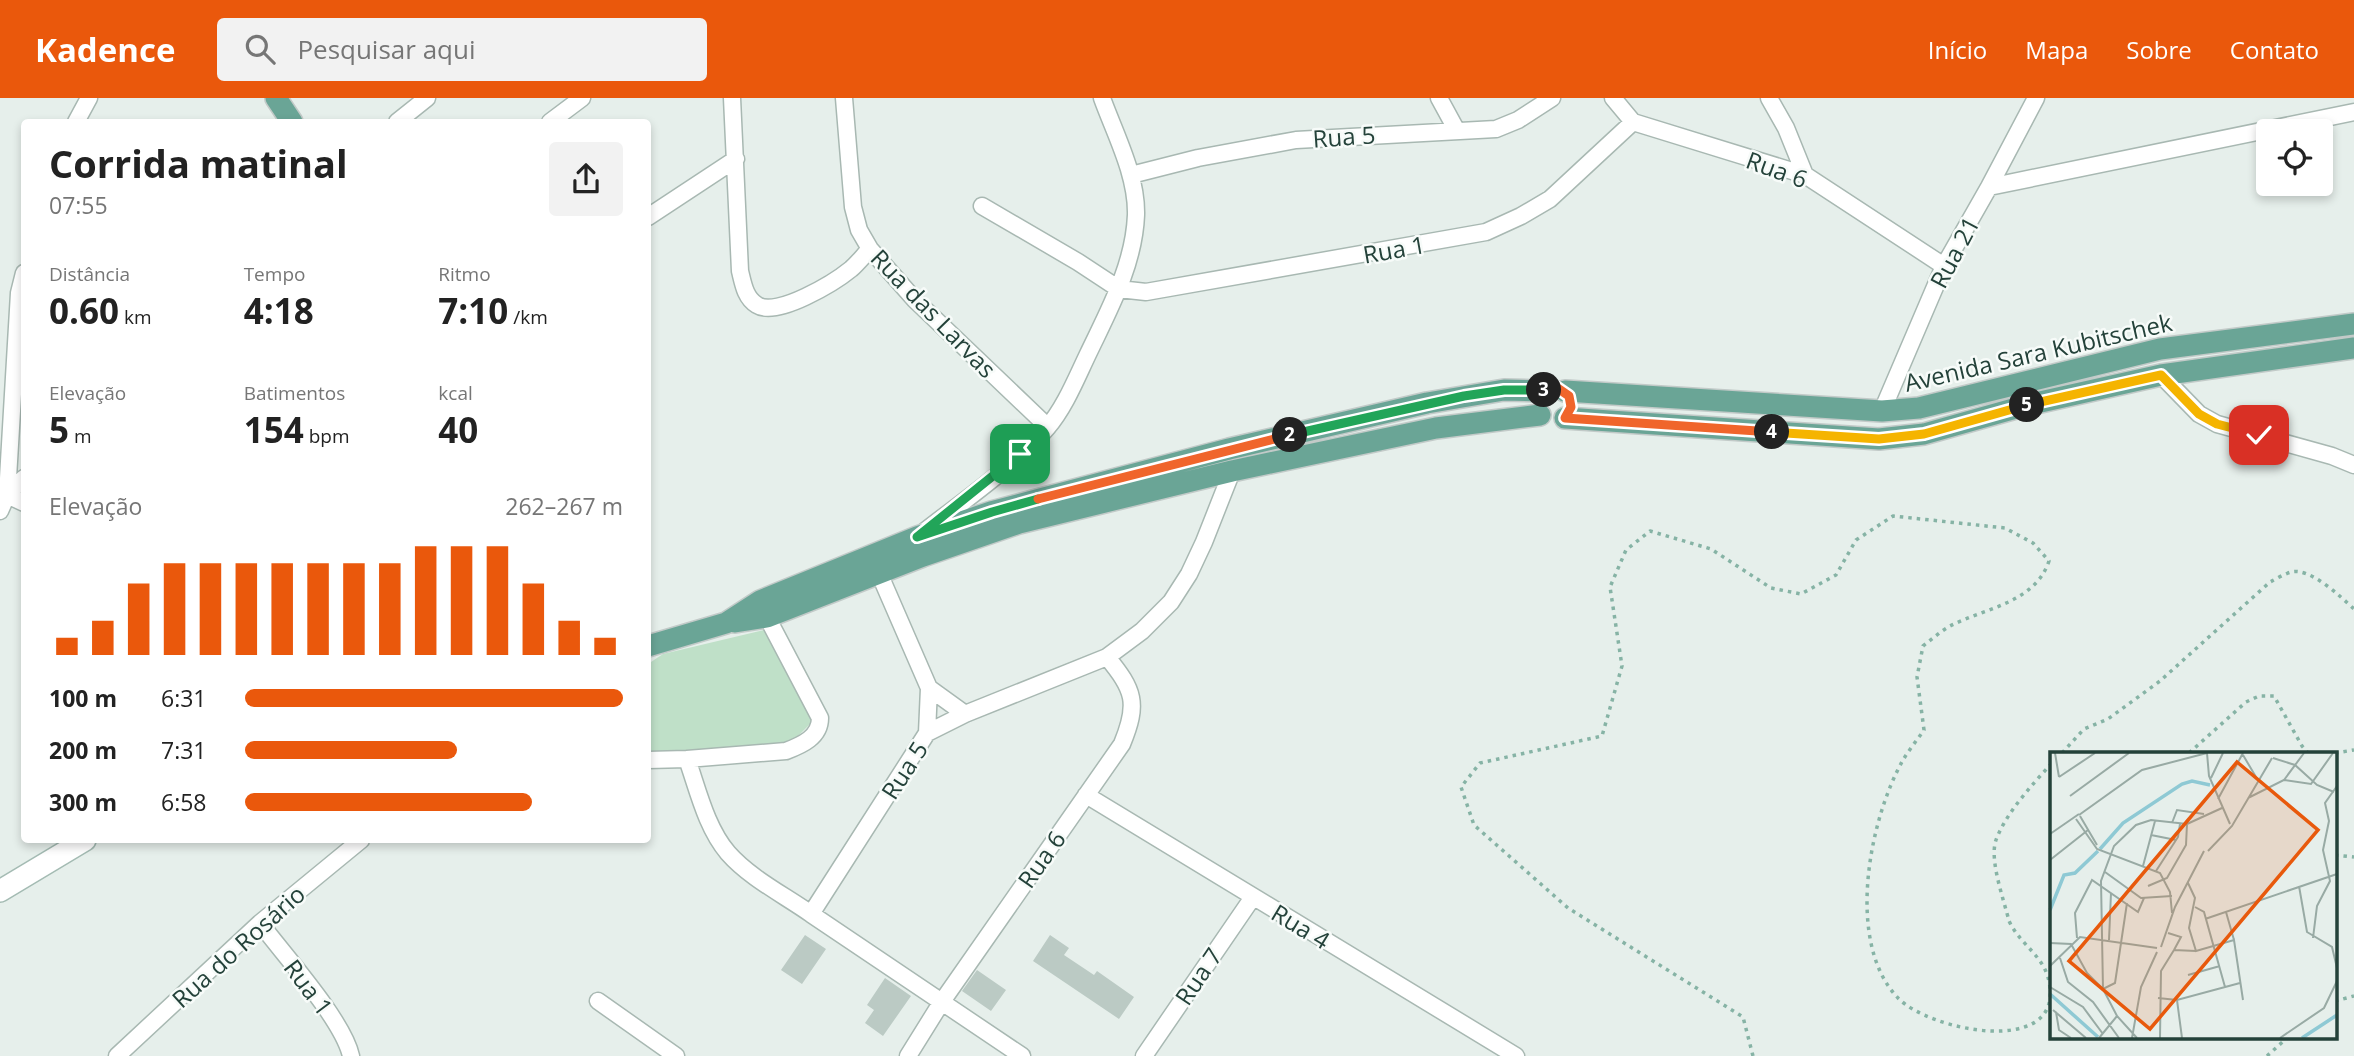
<!DOCTYPE html>
<html lang="pt">
<head>
<meta charset="utf-8">
<style>
	body { margin:0; font-family:"Open Sans",sans-serif; background:#f2f2f2; color:#222; height:100vh; display:flex; flex-direction:column; font-size:26px; white-space:nowrap }
	* { box-sizing:border-box; margin:0 }
	p { font-size:23px; color:#767676 }
	.icon { flex:none; width:38px; height:38px; fill:none; stroke:currentColor; stroke-width:2; stroke-linecap:round; stroke-linejoin:round }
	.map { position:relative; flex:1; overflow:hidden }
	.side { position:absolute; left:21px; top:21px; width:630px; height:724px; display:flex; flex-direction:column; background:#fff; border-radius:7px; box-shadow:0 4px 10px #0003 }
	.side>* { flex:none }
	.fabs { position:absolute; left:2256px; top:21px; display:grid; gap:14px }
	.fabs a { display:grid; place-items:center; width:77px; height:77px; border-radius:7px; background:#fff; box-shadow:0 4px 10px #0003; font-size:35px }
	.pin { position:absolute; display:grid; place-items:center; width:60px; height:60px; color:#fff; margin:-30px; border-radius:14px; box-shadow:0 4px 10px #0006 }
	.km { position:absolute; width:35px; height:35px; margin:-18px; border-radius:50%; background:#222; color:#fff; font-size:19px; line-height:35px; text-align:center }
	.round { display:grid; place-items:center; flex:none; width:74px; height:74px; border-radius:7px; background:#f2f2f2 }
	.summary { display:flex; align-items:center; justify-content:space-between; height:119px; padding:0 28px }
	h1 { font-size:38px; font-weight:700; line-height:52px }
	.stats { display:grid; grid-template-columns:repeat(3,1fr); gap:10px; height:119px; padding:7px 28px }
	.stats div { display:grid; align-content:center }
	.stats b { font-size:35px; font-weight:700 }
	.stats small { font-size:19px; font-weight:400 }
	.stats p { font-size:19px }
	.chart { height:196px; padding:14px 28px }
	.chart p { display:flex; justify-content:space-between }
	.chart svg { width:100%; height:126px; margin-top:7px; stroke:#ea580c; stroke-width:6 }
	ul { padding:0 28px; list-style:none; font-size:23px }
	li { display:grid; grid-template-columns:112px 84px 1fr; align-items:center; height:52px }
	li i { height:18px; border-radius:9px; background:#ea580c }
	header { display:flex; align-items:center; gap:42px; box-sizing:border-box; height:98px; padding:0 35px; background:#ea580c; color:#fff }
	header strong { font-size:33px }
	nav { display:flex; gap:38px; margin-inline-start:auto; font-size:24px }
	.search { width:490px; height:63px; background:#f2f2f2; display:flex; align-items:center; gap:18px; box-sizing:border-box; padding:0 24px; border-radius:7px; color:#767676; font-size:26px }
	.map>svg:first-child { display:block }
	.green { fill:#bfe0c8 }
	.building { fill:#bbcac4 }
	.lines { fill:none; stroke-linecap:round; stroke-linejoin:round }
	.street-casing { stroke:#a8b8b2; stroke-width:19 }
	.secondary-casing { stroke:#a4bbb3; stroke-width:24 }
	.primary-casing { stroke:#c2cac8; stroke-width:24 }
	.path { stroke:#86b3a5; stroke-width:3.5; stroke-dasharray:3.5 5; stroke-linecap:butt }
	.street { stroke:#fff; stroke-width:16 }
	.secondary { stroke:#fff; stroke-width:21 }
	.primary { stroke:#6aa596; stroke-width:21 }
	.split-1-casing { stroke:#fff; stroke-width:14 }
	.split-2-casing { stroke:#fff; stroke-width:14 }
	.split-3-casing { stroke:#fff; stroke-width:14 }
	.split-4-casing { stroke:#fff; stroke-width:14 }
	.split-5-casing { stroke:#fff; stroke-width:14 }
	.split-6-casing { stroke:#fff; stroke-width:14 }
	.split-1 { stroke:#22a559; stroke-width:9 }
	.split-2 { stroke:#f0652b; stroke-width:9 }
	.split-3 { stroke:#22a559; stroke-width:9 }
	.split-4 { stroke:#f0652b; stroke-width:9 }
	.split-5 { stroke:#f5b400; stroke-width:9 }
	.split-6 { stroke:#f5b400; stroke-width:9 }
	.labels { text-anchor:middle; dominant-baseline:central; stroke-width:5; stroke-linejoin:round; paint-order:stroke }
	.street-label { font-size:24px; fill:#24423a; stroke:#f7fbf9 }
	.inset-river { fill:none; stroke:#8ec9d4; stroke-width:3.5 }
	.inset-road { fill:none; stroke:#98aaa4; stroke-width:2 }
	.view { fill:#e8590c; fill-opacity:0.15; stroke:#e8590c; stroke-width:3.5 }
	.inset-edge { fill:none; stroke:#24423a; stroke-width:3.5 }
</style>
</head>
<body>
<header>
<strong>Kadence</strong>
<div class="search"><svg class="icon" aria-label="search" viewBox="0 0 24 24"><circle cx="10" cy="10" r="6"/><path d="M15 15l6 6"/></svg>Pesquisar aqui</div>
<nav><a>Início</a><a>Mapa</a><a>Sobre</a><a>Contato</a></nav>
</header>
<div class="map">
<svg width="2354" height="958" viewBox="0 0 2354 958">
	<rect width="100%" height="100%" fill="#e6efeb"/>
	<path class="green" d="M 764,532 L 813,623 L 791,645 L 648,657 L 648,566 L 663,556 Z"/>
	<path class="building" d="M 805,837 L 826,851 L 802,886 L 781,872 Z
		M 1050,837 L 1069,850 L 1064,857 L 1094,877 L 1097,873 L 1134,899 L 1119,921 L 1033,863 Z
		M 977,872 L 1006,892 L 991,913 L 962,893 Z
		M 885,880 L 911,898 L 883,938 L 865,925 L 874,912 L 867,907 Z"/>
	<g class="lines">
		<defs>
			<path id="street" d="M 732,0 L 740,173 C 743,185 745,200 757,207 C 777,220 835,184 851,171 C 858,165 864,157 870,151
				M 844,0 L 853,109 L 859,132 L 870,151 L 915,202 L 1048,329
				M 1439,0 L 1457,33
				M 1613,0 L 1633,24
				M 1769,0 L 1786,30 L 1805,77
				M 76,24 L 89,0
				M 397,24 L 427,0
				M 550,24 L 582,0
				M 1633,24 L 1805,77 L 1944,168
				M 1131,77 L 1198,60 L 1296,42 L 1496,31 L 1518,22 L 1552,0
				M 1989,89 L 2354,14
				M 982,108 L 1078,164 L 1119,191 L 1146,194 L 1486,134 L 1521,118 L 1550,101 L 1633,24
				M 648,119 L 736,61
				M 24,175 L 19,195 L 7,397 L 24,405
				M 2161,277 L 2199,316 L 2217,326 L 2332,358 L 2354,367
				M 1882,313 L 1944,168 L 1989,89 L 2036,0
				M 0,413 L 7,397 L 24,380
				M 925,433 C 966,401 1012,370 1047,330 C 1065,309 1076,281 1088,256 C 1109,212 1134,167 1136,117 C 1137,77 1115,36 1102,0
				M 879,475 L 929,590 L 927,635
				M 929,590 L 965,616
				M 687,661 L 786,653 C 802,647 820,639 820,620 L 767,519
				M 648,662 L 687,661 C 698,692 706,729 728,755 C 750,780 784,797 811,816
				M 1086,697 L 1516,958
				M 260,825 C 284,857 343,922 351,958
				M 598,903 L 676,958
				M 117,958 L 260,825 L 361,742
				M 908,958 L 941,905 L 1122,646 C 1139,605 1134,592 1107,559
				M 1022,958 L 811,816 L 927,635 L 965,616 L 1107,559 L 1142,533 L 1171,504 L 1189,476 L 1204,444 L 1232,373
				M 1144,958 L 1253,799"/>
			<path id="secondary" d="M 0,793 L 85,742"/>
			<path id="primary" d="M 276,0 L 292,24
				M 1565,293 L 1882,313 L 1919,310 L 2160,251 L 2354,226
				M 1565,320 L 1879,341 L 1924,336 L 2027,307 L 2161,277 L 2354,250
				M 735,524 L 767,519 L 923,458 L 1019,425 L 1232,373 L 1436,330 L 1540,317
				M 648,548 L 726,525 L 760,503 L 917,439 L 991,414 L 1229,351 L 1427,305 L 1504,292 L 1542,293"/>
		</defs>
		<use href="#street" class="street-casing"/>
		<use href="#secondary" class="secondary-casing"/>
		<use href="#primary" class="primary-casing"/>
		<path class="path" d="M 2062,655 L 2084,631 L 2108,621 L 2160,583 L 2270,484 C 2276,481 2284,476 2291,474 C 2310,469 2341,499 2354,511
			M 2189,655 L 2246,604 L 2259,598 L 2274,598 L 2302,648 L 2308,655
			M 2335,655 L 2354,652
			M 2335,757 L 2354,759
			M 2335,903 L 2354,898
			M 1753,958 L 1743,919 L 1568,810 L 1474,727 L 1461,689 L 1480,665 L 1602,638 L 1622,568 L 1610,489 L 1626,452 L 1650,433 L 1711,451 L 1771,490 L 1801,496 L 1836,477 L 1856,442 L 1893,418 L 2005,430 L 2033,445 L 2049,463 C 2035,505 1985,510 1950,528 C 1941,533 1932,541 1923,548 L 1917,579 L 1924,632 C 1917,642 1909,652 1903,662 C 1869,722 1845,845 1898,900 C 1930,933 2057,958 2050,890 C 2047,858 2022,850 2009,823 C 2004,802 1989,762 1996,742 C 2006,715 2032,687 2051,666
			M 2267,958 L 2288,939"/>
		<use href="#street" class="street"/>
		<use href="#secondary" class="secondary"/>
		<use href="#primary" class="primary"/>
	</g>
	<g class="lines">
		<defs>
			<path id="split-1" d="M 1020,356 L 917,439 L 992,414 L 1038,401"/>
			<path id="split-2" d="M 1038,401 L 1290,337"/>
			<path id="split-3" d="M 1290,337 L 1464,298 L 1504,292 L 1544,292"/>
			<path id="split-4" d="M 1544,292 L 1556,289 L 1569,298 L 1571,309 L 1565,320 L 1772,334"/>
			<path id="split-5" d="M 1772,334 L 1879,341 L 1924,336 L 2027,307"/>
			<path id="split-6" d="M 2027,307 L 2161,277 L 2199,316 L 2217,326 L 2259,337"/>
		</defs>
		<use href="#split-1" class="split-1-casing"/>
		<use href="#split-2" class="split-2-casing"/>
		<use href="#split-3" class="split-3-casing"/>
		<use href="#split-4" class="split-4-casing"/>
		<use href="#split-5" class="split-5-casing"/>
		<use href="#split-6" class="split-6-casing"/>
		<use href="#split-1" class="split-1"/>
		<use href="#split-2" class="split-2"/>
		<use href="#split-3" class="split-3"/>
		<use href="#split-4" class="split-4"/>
		<use href="#split-5" class="split-5"/>
		<use href="#split-6" class="split-6"/>
	</g>
	<g class="labels">
		<g class="street-label">
			<text transform="translate(1344 38) rotate(-4)">Rua 5</text>
			<text transform="translate(1777 71) rotate(20)">Rua 6</text>
			<text transform="translate(1394 151) rotate(-10)">Rua 1</text>
			<text transform="translate(1954 154) rotate(-62)">Rua 21</text>
			<text transform="translate(934 215) rotate(46)">Rua das Larvas</text>
			<text transform="translate(2038 254) rotate(-13)">Avenida Sara Kubitschek</text>
			<text transform="translate(904 672) rotate(-57)">Rua 5</text>
			<text transform="translate(1041 761) rotate(-55)">Rua 6</text>
			<text transform="translate(1301 828) rotate(31)">Rua 4</text>
			<text transform="translate(238 848) rotate(-42)">Rua do Rosário</text>
			<text transform="translate(1198 878) rotate(-56)">Rua 7</text>
			<text transform="translate(309 889) rotate(53)">Rua 1</text>
		</g>
	</g>
	<g transform="translate(2050 654)">
		<rect width="287" height="287" fill="#e6efeb"/>
		<path class="inset-river" d="M 50,97 L 73,71 L 132,32 L 142,29 L 160,33M 0,158 L 14,123 L 25,121 L 48,99M 0,242 L 48,285M 252,286 L 287,263"/>
		<path class="inset-road" d="M 5,1 L 9,25M 157,1 L 159,24 L 180,72M 193,3 L 206,25M 223,6 L 245,13 L 267,33 L 284,40M 9,25 L 45,1M 161,26 L 173,1M 234,28 L 261,32 L 283,1M 20,44 L 79,1M 198,46 L 234,28 L 254,1M 168,47 L 193,1M 29,63 L 92,18 L 157,1M 30,64 L 47,93M 26,67 L 47,97 L 110,121 L 120,140 L 122,161M 122,71 L 127,58 L 154,62M 137,72 L 172,56M 0,82 L 29,62M 101,83 L 126,88M 158,99 L 182,74 L 222,6M 0,108 L 38,78M 93,114 L 105,69M 106,119 L 128,85 L 130,72M 55,120 L 91,146 L 122,144M 138,131 L 145,146 L 139,176 L 146,199 L 184,188 L 193,248M 98,134 L 117,126 L 136,93 L 137,72M 249,134 L 257,180 L 282,195 L 287,216M 145,155 L 154,160 L 175,235M 176,160 L 184,188M 155,167 L 287,122M 118,181 L 131,185 L 124,198M 27,186 L 25,161 L 42,128 L 88,160 L 94,146M 263,186 L 267,154 L 280,129 L 273,98 L 279,69 L 275,51 L 287,34M 59,188 L 61,141M 0,191 L 21,192 L 37,221 L 53,237 L 65,231 L 77,151M 111,195 L 125,155 L 154,99M 10,206 L 18,230 L 43,250 L 69,286M 0,214 L 30,185 L 107,196M 138,223 L 170,214M 0,235 L 33,255 L 53,282M 108,246 L 127,248 L 190,231M 127,248 L 132,286M 3,258 L 36,286M 6,260 L 9,278 L 21,286M 49,286 L 67,264M 82,286 L 91,235 L 107,200M 87,286 L 67,264 L 53,237 L 51,129 L 64,94 L 86,73 L 101,68 L 137,72M 110,286 L 111,219 L 124,198 L 146,199M 230,286 L 274,256 L 287,229"/>
		<path class="view" d="M 187,10 L 268,78 L 100,277 L 19,209 Z"/>
		<rect width="287" height="287" class="inset-edge"/>
	</g>
</svg>
<div class="fabs">
<a><svg class="icon" aria-label="locate" viewBox="0 0 24 24"><circle cx="12" cy="12" r="6"/><path d="M12 2v4M12 18v4M2 12h4M18 12h4"/></svg></a>
</div>
<div class="pin" style="left:1020px;top:356px;background:#1e9e55"><svg class="icon" aria-label="arrive" viewBox="0 0 24 24"><path d="M6 21V4h12l-3 4 3 4H6"/></svg></div>
<div class="pin" style="left:2259px;top:337px;background:#d93025"><svg class="icon" aria-label="check" viewBox="0 0 24 24"><path d="M5 12l5 5 9-10"/></svg></div>
<b class="km" style="left:1290px;top:337px">2</b>
<b class="km" style="left:1544px;top:292px">3</b>
<b class="km" style="left:1772px;top:334px">4</b>
<b class="km" style="left:2027px;top:307px">5</b>
<section class="side">
<div class="summary"><div><h1>Corrida matinal</h1><p>07:55</p></div><a class="round"><svg class="icon" aria-label="share" viewBox="0 0 24 24"><path d="M12 15V3M7 8l5-5 5 5M5 13v7h14v-7"/></svg></a></div>
<div class="stats">
<div><p>Distância</p><b>0.60<small> km</small></b></div>
<div><p>Tempo</p><b>4:18</b></div>
<div><p>Ritmo</p><b>7:10<small> /km</small></b></div>
</div>
<div class="stats">
<div><p>Elevação</p><b>5<small> m</small></b></div>
<div><p>Batimentos</p><b>154<small> bpm</small></b></div>
<div><p>kcal</p><b>40</b></div>
</div>
<div class="chart"><p><span>Elevação</span>262–267 m</p>
<svg viewBox="0 0 160 44" preserveAspectRatio="none"><path d="M5 44V38M15 44V32M25 44V19M35 44V12M45 44V12M55 44V12M65 44V12M75 44V12M85 44V12M95 44V12M105 44V6M115 44V6M125 44V6M135 44V19M145 44V32M155 44V38"/></svg>
</div>
<ul>
<li><b>100 m</b>6:31<i style="width:100%"></i></li>
<li><b>200 m</b>7:31<i style="width:56%"></i></li>
<li><b>300 m</b>6:58<i style="width:76%"></i></li>
</ul>
</section>
</div>
</body>
</html>
